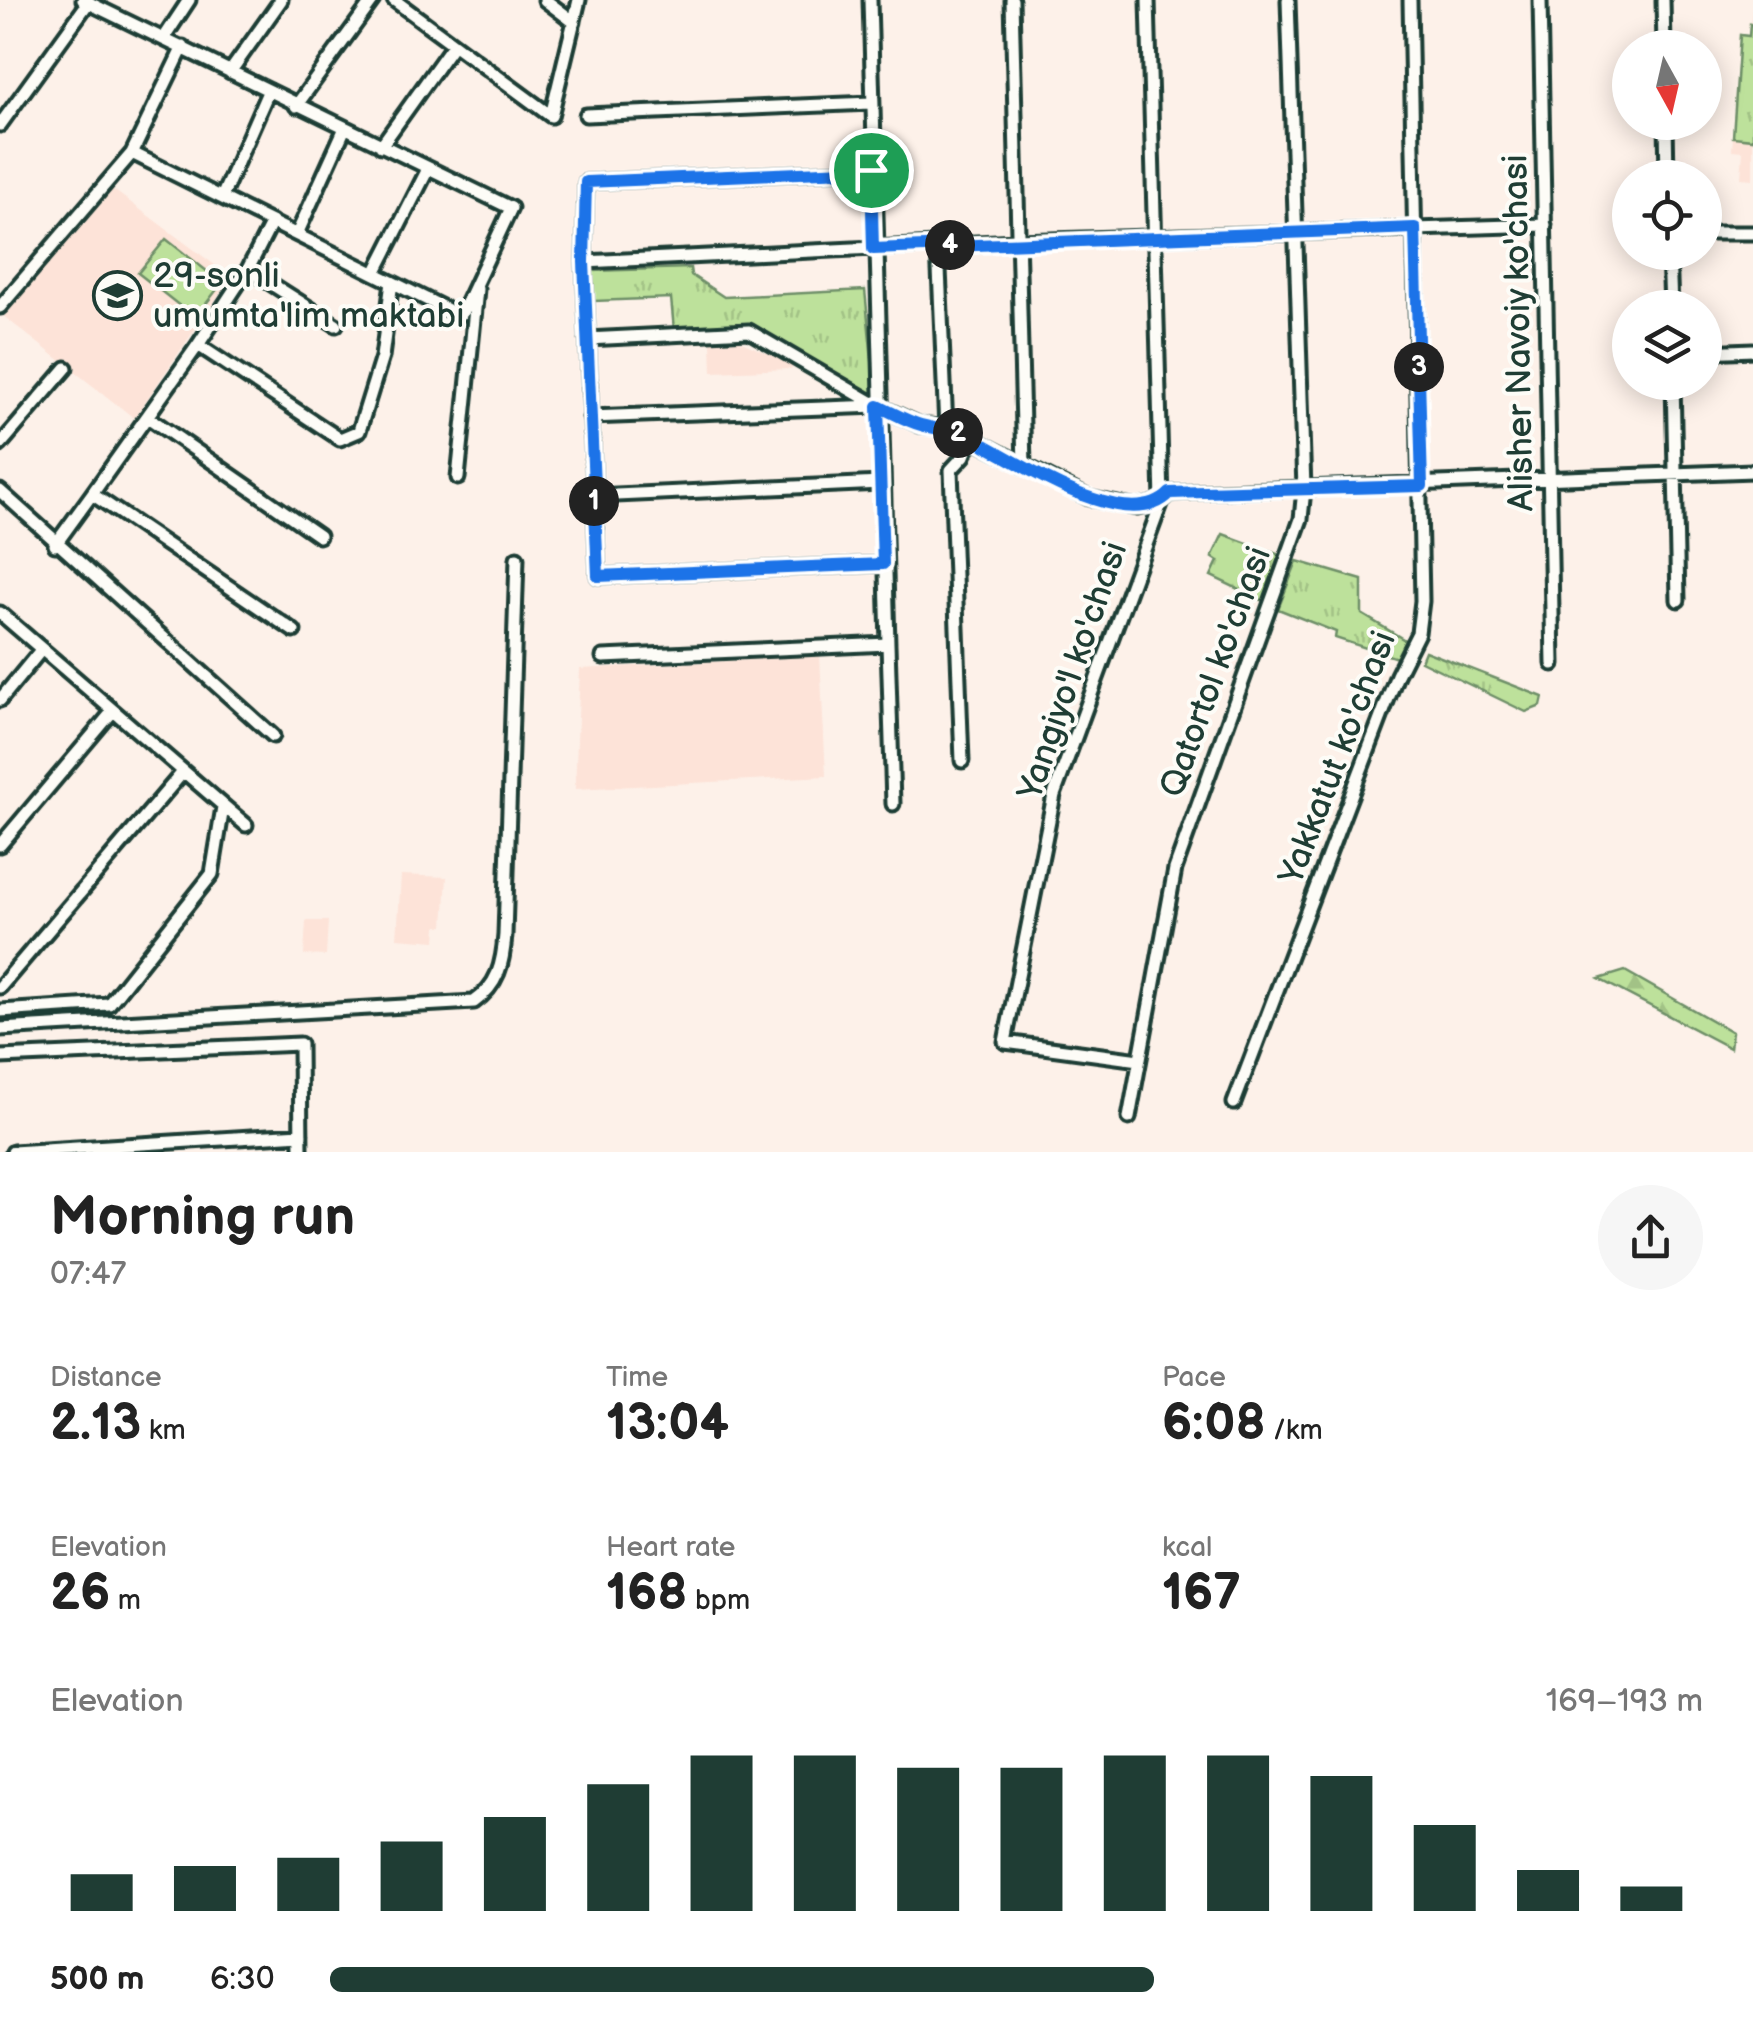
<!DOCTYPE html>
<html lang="en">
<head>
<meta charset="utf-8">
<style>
	body { margin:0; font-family:"Balsamiq Sans",sans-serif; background:#f6f6f6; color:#222; height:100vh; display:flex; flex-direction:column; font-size:38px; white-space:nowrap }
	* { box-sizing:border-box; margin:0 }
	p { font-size:32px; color:#767676 }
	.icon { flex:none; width:55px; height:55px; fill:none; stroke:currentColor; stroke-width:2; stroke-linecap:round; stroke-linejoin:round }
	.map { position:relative; height:1152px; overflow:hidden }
	.details { display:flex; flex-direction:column; background:#fff; flex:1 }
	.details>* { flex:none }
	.needle { width:65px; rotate:172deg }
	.controls { position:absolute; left:1612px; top:30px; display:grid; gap:20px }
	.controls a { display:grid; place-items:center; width:110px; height:110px; border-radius:50%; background:#fff; box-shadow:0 5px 25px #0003; font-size:50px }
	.pin { position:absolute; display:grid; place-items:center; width:85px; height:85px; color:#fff; margin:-42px; border:5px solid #fff; border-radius:50%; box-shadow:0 2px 10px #0007 }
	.km { position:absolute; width:50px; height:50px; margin:-25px; border-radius:50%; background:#222; color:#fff; font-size:28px; line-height:50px; text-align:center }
	.round { display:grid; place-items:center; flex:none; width:105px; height:105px; border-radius:52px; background:#f6f6f6 }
	.overview { display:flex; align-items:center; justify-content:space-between; height:170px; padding:0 50px }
	h1 { font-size:55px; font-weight:700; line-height:75px }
	.stats { display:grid; grid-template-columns:repeat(3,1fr); gap:15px; height:170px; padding:10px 50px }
	.stats div { display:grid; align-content:center }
	.stats b { font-size:50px; font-weight:700 }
	.stats small { font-size:28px; font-weight:400 }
	.stats p { font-size:28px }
	.chart { height:280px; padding:20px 50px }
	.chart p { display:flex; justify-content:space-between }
	.chart svg { width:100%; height:180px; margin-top:10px; stroke:#1f3d34; stroke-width:6 }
	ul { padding:0 50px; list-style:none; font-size:32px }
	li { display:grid; grid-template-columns:160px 120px 1fr; align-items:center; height:75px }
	li i { height:25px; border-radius:12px; background:#1f3d34 }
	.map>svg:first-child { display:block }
	.built { fill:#fde3d8 }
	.grass { fill:url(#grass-tufts); stroke:#6e8f68; stroke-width:2.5 }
	.forest { fill:url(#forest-firs); stroke:#6e8f68; stroke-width:2.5 }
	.pitch { fill:#bde19b; stroke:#6e8f68; stroke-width:2.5 }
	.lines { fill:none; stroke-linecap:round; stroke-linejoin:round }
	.minor-casing { stroke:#1f3d34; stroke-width:19 }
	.minor { stroke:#fdfcf7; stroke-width:11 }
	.route-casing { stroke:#fff; stroke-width:20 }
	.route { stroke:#1a73e8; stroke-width:12 }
	.labels { text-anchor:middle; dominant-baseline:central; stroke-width:8; stroke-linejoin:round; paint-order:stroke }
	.poi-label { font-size:35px; fill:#1f3d34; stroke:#fdfcf7; text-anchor:start }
	.street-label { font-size:35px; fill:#1f3d34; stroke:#fdfcf7 }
</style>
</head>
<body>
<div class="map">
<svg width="1753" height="1152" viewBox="0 0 1753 1152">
	<defs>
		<pattern id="grass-tufts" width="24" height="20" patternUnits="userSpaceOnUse" patternTransform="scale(2.5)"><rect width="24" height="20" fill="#bde19b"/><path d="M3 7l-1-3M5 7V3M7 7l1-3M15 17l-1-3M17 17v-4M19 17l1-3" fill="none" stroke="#a2c286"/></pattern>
		<pattern id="forest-firs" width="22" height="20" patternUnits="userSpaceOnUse" patternTransform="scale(2.5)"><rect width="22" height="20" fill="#bde19b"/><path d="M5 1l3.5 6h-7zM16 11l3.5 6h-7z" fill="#a2c286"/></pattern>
	</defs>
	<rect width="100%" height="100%" fill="#fdf1e9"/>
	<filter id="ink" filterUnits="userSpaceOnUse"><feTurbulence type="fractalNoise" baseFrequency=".01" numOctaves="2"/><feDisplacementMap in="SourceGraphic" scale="20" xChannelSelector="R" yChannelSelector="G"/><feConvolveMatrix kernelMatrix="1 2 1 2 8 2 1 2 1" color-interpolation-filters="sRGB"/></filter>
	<g filter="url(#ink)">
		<path class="built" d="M 1753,2 L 1753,179 L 1741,178 L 1743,151 L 1732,150 L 1740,35 L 1749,36 Z
			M 111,188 L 231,277 L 134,418 L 2,315 Z
			M 739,341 L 792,364 L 792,369 L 712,372 L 711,342 Z
			M 820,656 L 826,776 L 575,789 L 580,669 Z
			M 401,875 L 447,877 L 444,926 L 437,926 L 436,941 L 397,938 Z
			M 306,921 L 328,921 L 326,956 L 304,955 Z"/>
		<path class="grass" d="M 1750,24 L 1753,25 L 1753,139 L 1733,137 L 1740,35 L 1749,36 Z
			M 690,268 L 691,275 L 724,297 L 865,290 L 876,400 L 749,327 L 674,330 L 671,298 L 594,301 L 591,271 Z
			M 1223,534 L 1280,555 L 1265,602 L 1211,576 L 1218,561 L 1212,557 Z
			M 1297,561 L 1362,580 L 1362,614 L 1408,642 L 1400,659 L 1335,638 L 1336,632 L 1278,609 Z
			M 1425,651 L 1543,697 L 1541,706 L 1526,712 L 1421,661 Z"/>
		<path class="forest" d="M 1625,971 L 1732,1032 L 1730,1048 L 1599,979 Z"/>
		<path class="pitch" d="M 166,239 L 222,283 L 195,318 L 138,273 Z"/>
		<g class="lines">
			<defs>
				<path id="minor" d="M 83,0 L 511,208 L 462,313 L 450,311 L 132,153
					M 394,0 L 551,116 L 579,0
					M 545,0 L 574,22
					M 1012,0 L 1024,466
					M 1540,0 L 1553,664
					M 1663,0 L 1664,48
					M 164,38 L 189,0
					M 230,72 L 281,0
					M 296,106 L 373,0
					M 586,115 L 871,103
					M 1666,122 L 1667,178
					M 0,125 L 88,3
					M 381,146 L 453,45
					M 871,170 L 586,182 L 584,262 L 598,576 L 883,564
					M 222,197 L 268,92
					M 1705,233 L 1753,233
					M 297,234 L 344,130
					M 938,246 L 946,428
					M 1669,252 L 1671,308
					M 584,262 L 1017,241 L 1545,225
					M 248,269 L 272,222
					M 375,273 L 428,169
					M 0,307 L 132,153 L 183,47
					M 336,325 L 248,269 L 198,345 L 340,439 L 359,431 L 382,357 L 392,282
					M 587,339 L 749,331 L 878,406 L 920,425 L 946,428 L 971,438 L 1089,498 L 1137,508 L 1162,501 L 1170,493 L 1753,471
					M 1705,352 L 1753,350
					M 1673,382 L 1678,600
					M 590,417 L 878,406
					M 149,418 L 319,536
					M 0,445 L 66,368
					M 458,478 L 477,289
					M 0,491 L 273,736
					M 92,494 L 198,345
					M 594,496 L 881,483
					M 55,545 L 92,494 L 294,631
					M 0,613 L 246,825
					M 888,644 L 893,804
					M 603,657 L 888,644 L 870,0
					M 0,700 L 41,650
					M 962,761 L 951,470 L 964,456 L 971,438
					M 0,845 L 113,711
					M 0,987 L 183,772
					M 0,1011 L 109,1004 L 212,874 L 223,807
					M 0,1029 L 474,1002 C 498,985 503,964 505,935 L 517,558
					M 0,1057 L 300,1044 L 301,1152
					M 1139,1060 L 1005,1042 L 1054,795 L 1162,501 L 1148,0
					M 1234,1103 L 1397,675 L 1418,633 L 1422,601 L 1410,0
					M 1129,1118 L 1175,869 L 1301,519 L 1304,489 L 1288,0
					M 13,1152 L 301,1134"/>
			</defs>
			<use href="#minor" class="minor-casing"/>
			<use href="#minor" class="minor"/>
		</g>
	</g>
	<g class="lines" filter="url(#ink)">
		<defs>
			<path id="route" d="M 871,170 L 873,249 L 1415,228 L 1422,486 L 1170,493 C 1127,538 1017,460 973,439 C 955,430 939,430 921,425 C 906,421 892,412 878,406 L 883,564 L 598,576 L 584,262 L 586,182 Z"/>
		</defs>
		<use href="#route" class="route-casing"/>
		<use href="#route" class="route"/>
	</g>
	<defs>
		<symbol id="school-ring" viewBox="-11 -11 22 22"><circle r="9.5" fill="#fdfcf7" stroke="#1f3d34" stroke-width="1.5"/><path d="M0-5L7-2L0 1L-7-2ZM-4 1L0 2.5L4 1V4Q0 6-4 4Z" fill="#1f3d34"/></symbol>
	</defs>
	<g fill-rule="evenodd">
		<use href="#school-ring" x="90" y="268" width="55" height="55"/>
	</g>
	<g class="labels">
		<g class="poi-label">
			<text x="153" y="276">29-sonli<tspan x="153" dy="40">umumta'lim maktabi</tspan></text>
		</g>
		<g class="street-label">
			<text transform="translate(1519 333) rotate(-91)">Alisher Navoiy ko'chasi</text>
			<text transform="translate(1073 671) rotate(-71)">Yangiyo'l ko'chasi</text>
			<text transform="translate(1216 672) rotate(-70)">Qatortol ko'chasi</text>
			<text transform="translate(1338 758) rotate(-69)">Yakkatut ko'chasi</text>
		</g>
	</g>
</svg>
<div class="controls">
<a><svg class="needle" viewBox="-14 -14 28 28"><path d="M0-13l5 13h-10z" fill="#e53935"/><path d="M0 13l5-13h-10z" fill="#767676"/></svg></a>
<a><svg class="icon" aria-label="locate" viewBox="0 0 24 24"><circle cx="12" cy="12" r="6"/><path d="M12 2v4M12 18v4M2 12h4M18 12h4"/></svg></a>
<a><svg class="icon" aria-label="layers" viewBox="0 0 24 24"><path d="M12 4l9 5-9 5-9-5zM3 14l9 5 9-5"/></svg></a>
</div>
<div class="pin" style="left:871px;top:170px;background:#1e9e55"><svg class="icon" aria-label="arrive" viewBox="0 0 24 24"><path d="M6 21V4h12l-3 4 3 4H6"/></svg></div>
<b class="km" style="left:594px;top:501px">1</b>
<b class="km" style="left:958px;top:433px">2</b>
<b class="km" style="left:1419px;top:367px">3</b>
<b class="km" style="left:950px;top:245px">4</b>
</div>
<section class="details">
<div class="overview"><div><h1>Morning run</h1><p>07:47</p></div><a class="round"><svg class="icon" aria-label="share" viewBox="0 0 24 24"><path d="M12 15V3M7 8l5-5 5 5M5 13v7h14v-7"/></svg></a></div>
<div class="stats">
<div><p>Distance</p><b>2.13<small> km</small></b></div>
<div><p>Time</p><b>13:04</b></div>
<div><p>Pace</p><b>6:08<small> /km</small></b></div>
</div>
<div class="stats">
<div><p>Elevation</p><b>26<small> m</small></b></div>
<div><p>Heart rate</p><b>168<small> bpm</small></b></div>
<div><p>kcal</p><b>167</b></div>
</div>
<div class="chart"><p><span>Elevation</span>169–193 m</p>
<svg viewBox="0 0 160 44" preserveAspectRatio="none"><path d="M5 44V35M15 44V33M25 44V31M35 44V27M45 44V21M55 44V13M65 44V6M75 44V6M85 44V9M95 44V9M105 44V6M115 44V6M125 44V11M135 44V23M145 44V34M155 44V38"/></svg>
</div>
<ul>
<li><b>500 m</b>6:30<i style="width:60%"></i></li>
</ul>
</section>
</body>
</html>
